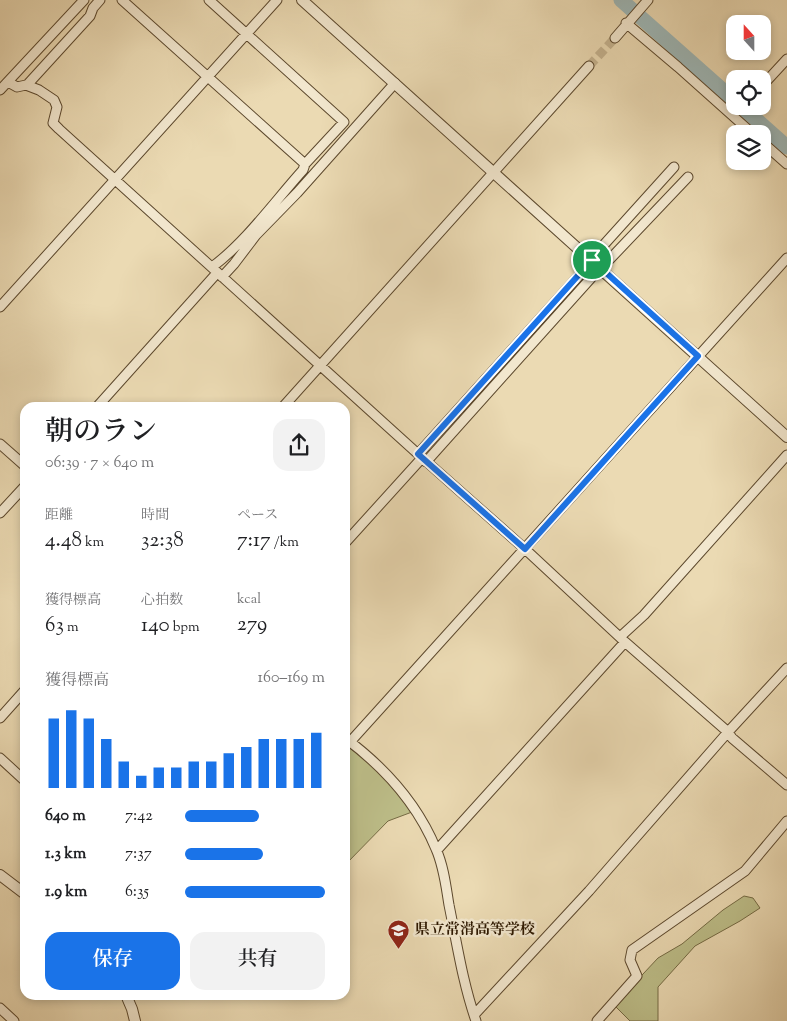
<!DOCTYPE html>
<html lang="ja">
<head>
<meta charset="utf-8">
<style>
	body { margin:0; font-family:"Sorts Mill Goudy","Noto Serif JP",serif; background:#f2f2f2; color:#202124; height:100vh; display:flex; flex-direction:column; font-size:19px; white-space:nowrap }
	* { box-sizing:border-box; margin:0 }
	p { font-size:16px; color:#757577 }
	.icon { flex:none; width:28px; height:28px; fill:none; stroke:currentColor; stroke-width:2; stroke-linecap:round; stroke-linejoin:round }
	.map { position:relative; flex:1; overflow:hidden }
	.side { position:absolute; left:20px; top:402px; width:330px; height:598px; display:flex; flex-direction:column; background:#fff; border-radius:15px; box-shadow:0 2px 8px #0003 }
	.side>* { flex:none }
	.needle { width:32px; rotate:339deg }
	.buttons { position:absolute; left:726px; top:15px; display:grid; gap:10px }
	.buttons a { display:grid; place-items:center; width:45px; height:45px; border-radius:10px; background:#fff; box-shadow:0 2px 8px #0003; font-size:25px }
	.pin { position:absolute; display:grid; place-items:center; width:42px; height:42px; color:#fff; margin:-21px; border:2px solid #fff; border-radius:50%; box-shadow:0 1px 5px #0007 }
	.round { display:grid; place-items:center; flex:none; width:52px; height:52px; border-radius:15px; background:#f2f2f2 }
	.overview { display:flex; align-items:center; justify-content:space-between; height:85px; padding:0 25px }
	h1 { font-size:28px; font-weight:600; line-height:38px }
	.metrics { display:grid; grid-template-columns:repeat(3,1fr); gap:8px; height:85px; padding:5px 25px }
	.metrics div { display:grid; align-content:center }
	.metrics b { font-size:21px; font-weight:600 }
	.metrics small { font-size:14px; font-weight:400 }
	.metrics p { font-size:14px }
	.chart { height:140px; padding:10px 25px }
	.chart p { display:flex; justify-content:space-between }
	.chart svg { width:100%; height:90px; margin-top:5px; stroke:#1a73e8; stroke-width:6 }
	.cta { display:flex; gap:10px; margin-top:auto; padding:10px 25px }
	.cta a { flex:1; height:58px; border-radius:15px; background:#1a73e8; color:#fff; font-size:20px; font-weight:600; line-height:58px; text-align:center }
	.cta a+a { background:#f2f2f2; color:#202124 }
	ul { padding:0 25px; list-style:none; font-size:16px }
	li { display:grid; grid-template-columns:80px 60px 1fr; align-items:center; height:38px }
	li i { height:12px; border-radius:6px; background:#1a73e8 }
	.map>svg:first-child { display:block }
	.green { fill:#bdbe89; stroke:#756b44 }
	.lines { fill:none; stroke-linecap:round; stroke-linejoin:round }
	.river { stroke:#9eb8b8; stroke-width:15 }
	.minor-tunnel { stroke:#c5b38f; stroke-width:9; stroke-dasharray:9 4.5; stroke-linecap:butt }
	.minor-casing { stroke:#5c482d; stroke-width:11 }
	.tertiary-casing { stroke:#5c482d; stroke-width:12 }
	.minor { stroke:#f2e7ce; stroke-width:9 }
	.tertiary { stroke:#f2e7ce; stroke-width:10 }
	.route-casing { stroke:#fff; stroke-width:10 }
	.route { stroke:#1a73e8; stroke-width:6 }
	.labels { text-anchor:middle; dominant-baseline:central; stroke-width:5; stroke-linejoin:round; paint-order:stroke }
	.poi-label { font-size:15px; font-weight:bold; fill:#2d1800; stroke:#f2e7ce; text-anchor:start }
</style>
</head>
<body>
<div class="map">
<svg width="787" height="1021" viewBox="0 0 787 1021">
	<rect width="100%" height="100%" fill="#ebdab3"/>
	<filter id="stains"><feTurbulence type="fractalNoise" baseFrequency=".004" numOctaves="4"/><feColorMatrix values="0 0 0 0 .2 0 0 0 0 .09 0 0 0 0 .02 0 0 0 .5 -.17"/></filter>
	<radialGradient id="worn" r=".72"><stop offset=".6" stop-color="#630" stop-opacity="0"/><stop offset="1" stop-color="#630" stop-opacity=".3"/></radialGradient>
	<path class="green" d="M 345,744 L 377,769 L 394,785 L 412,812 L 388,821 L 345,865 Z
		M 744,896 L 753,898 L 760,908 L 740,921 L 695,946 L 658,987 L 658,1021 L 630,1021 L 614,1005 L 658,958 L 682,944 L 723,910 Z"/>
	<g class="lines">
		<path class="river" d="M 621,0 L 735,101
			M 741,106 L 787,147"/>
		<path class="minor-tunnel" d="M 589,66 L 615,38"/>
		<defs>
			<path id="minor" d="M 122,0 L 305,164
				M 209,0 L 344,122 L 305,164 L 303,170 C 275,201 246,242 212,267
				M 626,23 L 678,67 L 753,134
				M 615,38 L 648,0
				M 8,82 L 17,87 L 26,85 L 39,90 L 54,100 L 57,107 L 53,123 L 59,129 L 418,454 L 525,549 L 625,642 L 728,732 L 732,738 L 787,785
				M 27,85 L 90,16 L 93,8 L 100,0
				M 762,86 L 787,59
				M 0,90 L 84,0
				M 762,142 L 787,164
				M 674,167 L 600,249 L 610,259 L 688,177
				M 222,277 L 234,264 L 256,235 L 297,193 L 395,83
				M 0,307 L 277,0
				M 96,408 L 217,273
				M 282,408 L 589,66
				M 0,444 L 25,466
				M 418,454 L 593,260
				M 426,462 L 609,258
				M 0,513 L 25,486
				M 345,543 L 422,458
				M 620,637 L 644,615 L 787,455
				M 0,718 L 25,690
				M 345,738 C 384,767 417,803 436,849 C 444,867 446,887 449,905 C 457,944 463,984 476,1021
				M 350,742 L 787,258
				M 0,758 L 25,781
				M 437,850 L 625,642
				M 0,1008 L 14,1021
				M 474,1015 L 589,891 L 728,732 L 787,668
				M 597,1021 L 637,976 L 630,960 L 632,950 L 745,871 L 787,821"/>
			<path id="tertiary" d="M 302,0 L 787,437
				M 0,875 L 25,894
				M 126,995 L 132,1009 L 135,1021"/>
		</defs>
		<use href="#minor" class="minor-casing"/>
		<use href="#tertiary" class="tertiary-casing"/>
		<use href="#minor" class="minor"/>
		<use href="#tertiary" class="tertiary"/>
	</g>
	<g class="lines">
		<defs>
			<path id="route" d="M 592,260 L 698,356 L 525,549 L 418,454 Z"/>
		</defs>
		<use href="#route" class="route-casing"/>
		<use href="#route" class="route"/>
	</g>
	<defs>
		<symbol id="school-pin" viewBox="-11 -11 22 30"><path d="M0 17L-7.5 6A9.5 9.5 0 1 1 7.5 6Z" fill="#8f2418" stroke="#f2e7ce"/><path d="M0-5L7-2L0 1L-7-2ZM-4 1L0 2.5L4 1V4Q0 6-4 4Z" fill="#fff"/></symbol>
	</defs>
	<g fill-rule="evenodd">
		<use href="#school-pin" x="386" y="918" width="25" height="34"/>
	</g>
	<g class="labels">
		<g class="poi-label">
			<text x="415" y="930">県立常滑高等学校</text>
		</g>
	</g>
	<rect width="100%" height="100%" filter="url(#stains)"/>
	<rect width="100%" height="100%" fill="url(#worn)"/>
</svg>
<div class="buttons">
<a><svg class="needle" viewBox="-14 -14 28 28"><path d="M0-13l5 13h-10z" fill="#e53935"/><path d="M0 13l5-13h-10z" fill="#757577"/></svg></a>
<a><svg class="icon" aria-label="locate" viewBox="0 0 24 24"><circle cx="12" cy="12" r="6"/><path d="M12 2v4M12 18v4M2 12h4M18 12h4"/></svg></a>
<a><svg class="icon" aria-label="layers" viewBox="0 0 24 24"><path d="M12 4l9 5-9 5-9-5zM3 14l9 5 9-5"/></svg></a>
</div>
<div class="pin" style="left:592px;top:260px;background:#1e9e55"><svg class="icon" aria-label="arrive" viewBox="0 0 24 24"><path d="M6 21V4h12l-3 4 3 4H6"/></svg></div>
<section class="side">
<div class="overview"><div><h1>朝のラン</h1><p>06:39 · 7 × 640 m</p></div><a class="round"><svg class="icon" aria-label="share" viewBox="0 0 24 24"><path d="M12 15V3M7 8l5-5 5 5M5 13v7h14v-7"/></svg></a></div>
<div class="metrics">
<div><p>距離</p><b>4.48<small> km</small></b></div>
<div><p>時間</p><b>32:38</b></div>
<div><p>ペース</p><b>7:17<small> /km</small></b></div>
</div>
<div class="metrics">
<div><p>獲得標高</p><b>63<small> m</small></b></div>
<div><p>心拍数</p><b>140<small> bpm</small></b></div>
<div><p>kcal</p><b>279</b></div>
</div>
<div class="chart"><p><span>獲得標高</span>160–169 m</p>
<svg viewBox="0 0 160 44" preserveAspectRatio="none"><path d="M5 44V10M15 44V6M25 44V10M35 44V20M45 44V31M55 44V38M65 44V34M75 44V34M85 44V31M95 44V31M105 44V27M115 44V24M125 44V20M135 44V20M145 44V20M155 44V17"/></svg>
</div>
<ul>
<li><b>640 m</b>7:42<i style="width:53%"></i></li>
<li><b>1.3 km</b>7:37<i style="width:56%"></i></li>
<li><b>1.9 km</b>6:35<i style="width:100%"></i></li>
</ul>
<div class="cta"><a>保存</a><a>共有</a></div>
</section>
</div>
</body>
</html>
